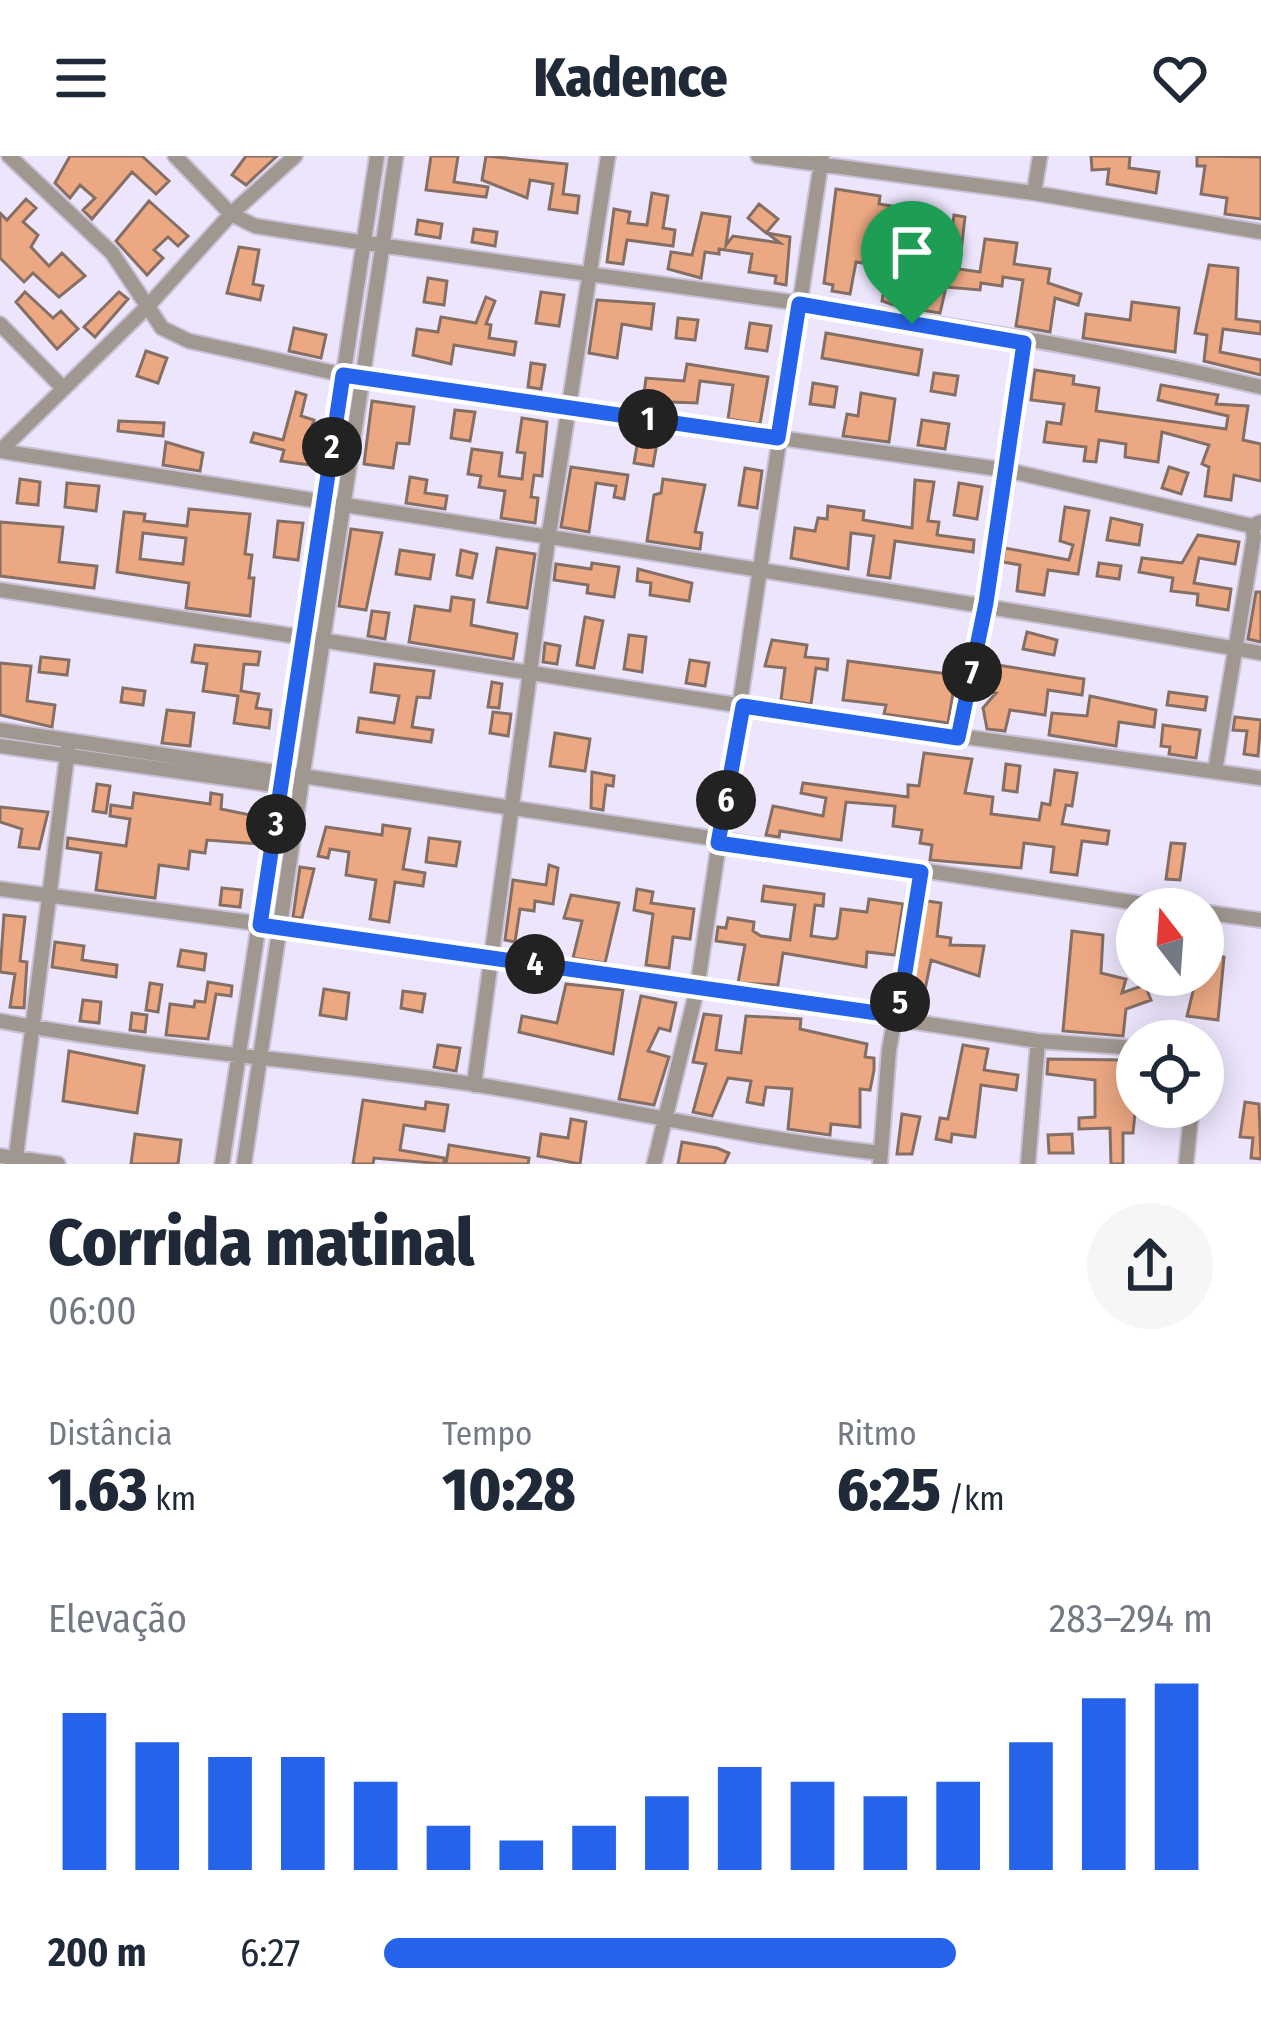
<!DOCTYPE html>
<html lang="pt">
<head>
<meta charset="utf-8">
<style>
	body { margin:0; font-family:"Fira Sans Condensed",sans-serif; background:#f6f6f7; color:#1f2937; height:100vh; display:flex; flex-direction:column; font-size:45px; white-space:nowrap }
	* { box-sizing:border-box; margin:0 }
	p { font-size:39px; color:#747a83 }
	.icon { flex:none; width:66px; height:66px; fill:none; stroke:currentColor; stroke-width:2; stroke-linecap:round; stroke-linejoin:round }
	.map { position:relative; height:1008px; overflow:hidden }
	.drawer { display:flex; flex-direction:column; background:#fff; flex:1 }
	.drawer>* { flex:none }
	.needle { width:78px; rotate:343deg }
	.tools { position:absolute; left:1116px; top:732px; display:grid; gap:24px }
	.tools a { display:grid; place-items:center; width:108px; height:108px; border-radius:50%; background:#fff; box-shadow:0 6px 30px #0003; font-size:60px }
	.pin { position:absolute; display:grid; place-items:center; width:102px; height:102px; color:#fff; margin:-123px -51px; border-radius:50% 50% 50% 0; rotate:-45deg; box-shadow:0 0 12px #0007 }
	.pin .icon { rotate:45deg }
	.km { position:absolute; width:60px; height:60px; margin:-30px; border-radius:50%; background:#222; color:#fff; font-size:33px; line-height:60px; text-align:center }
	.round { display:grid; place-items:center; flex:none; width:126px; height:126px; border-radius:63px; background:#f6f6f7 }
	.head { display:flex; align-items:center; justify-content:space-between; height:204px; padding:0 48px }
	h1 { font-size:66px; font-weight:800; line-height:90px }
	.stats { display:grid; grid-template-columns:repeat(3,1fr); gap:18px; height:204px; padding:12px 48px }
	.stats div { display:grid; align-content:center }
	.stats b { font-size:60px; font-weight:800 }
	.stats small { font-size:33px; font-weight:400 }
	.stats p { font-size:33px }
	.chart { height:336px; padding:24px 48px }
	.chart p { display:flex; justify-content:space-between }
	.chart svg { width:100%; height:216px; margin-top:12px; stroke:#2563eb; stroke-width:6 }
	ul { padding:0 48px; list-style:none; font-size:39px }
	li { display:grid; grid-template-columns:192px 144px 1fr; align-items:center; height:90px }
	li i { height:30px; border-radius:15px; background:#2563eb }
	header { display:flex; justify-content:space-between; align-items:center; height:156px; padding:0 48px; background:#fff; font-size:54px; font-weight:800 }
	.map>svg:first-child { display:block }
	.building { fill:#eca883; stroke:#856f64; stroke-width:3; fill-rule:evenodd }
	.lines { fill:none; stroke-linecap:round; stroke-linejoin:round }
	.minor-casing { stroke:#c9c2d7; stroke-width:18 }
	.minor { stroke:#9f9790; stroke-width:14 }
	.route-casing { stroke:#fff; stroke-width:24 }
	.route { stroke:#2563eb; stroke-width:15 }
</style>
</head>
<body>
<header><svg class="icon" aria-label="menu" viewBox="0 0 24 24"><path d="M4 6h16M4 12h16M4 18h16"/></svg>Kadence<svg class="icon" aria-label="heart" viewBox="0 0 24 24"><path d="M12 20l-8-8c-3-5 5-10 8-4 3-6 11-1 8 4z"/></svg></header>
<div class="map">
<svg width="1261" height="1008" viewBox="0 0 1261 1008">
	<rect width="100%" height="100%" fill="#ece5fc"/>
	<path class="building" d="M 70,0 L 142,0 L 169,25 L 156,38 L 132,16 L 92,63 L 83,54 L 95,42 L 80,29 L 70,42 L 55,27 Z
		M 246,0 L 277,0 L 246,29 L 232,19 Z
		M 431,0 L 458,0 L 454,26 L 488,31 L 486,41 L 426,34 Z
		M 486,0 L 567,8 L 563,38 L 579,40 L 577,57 L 549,53 L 553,28 L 530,24 L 527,42 L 482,24 Z
		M 1091,0 L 1130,0 L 1129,12 L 1159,16 L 1156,37 L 1107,28 L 1109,13 L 1092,14 Z
		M 1197,0 L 1261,1 L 1261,63 L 1225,58 L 1227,42 L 1201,38 L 1205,10 L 1197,10 Z
		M 836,33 L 880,40 L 879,48 L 904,52 L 901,74 L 951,81 L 954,59 L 965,61 L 959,113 L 980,116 L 985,83 L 1017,87 L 1014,108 L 1050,113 L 1048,127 L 1081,138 L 1078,149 L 1055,142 L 1050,176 L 1016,170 L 1023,124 L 1003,121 L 1002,130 L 981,127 L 980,134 L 946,131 L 940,157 L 897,150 L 882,145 L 887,111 L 856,106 L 850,138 L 832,135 L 833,129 L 824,127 Z
		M 652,37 L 668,40 L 663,72 L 675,74 L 673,90 L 627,84 L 623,108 L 607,106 L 614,53 L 630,56 L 628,67 L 647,69 Z
		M 26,43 L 36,52 L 23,66 L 38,79 L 31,91 L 49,110 L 62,97 L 85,120 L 59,141 L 33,117 L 24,126 L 0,102 L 0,57 L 7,64 Z
		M 149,45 L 188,80 L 178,90 L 168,81 L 154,94 L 163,102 L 147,119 L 116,85 Z
		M 759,48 L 778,63 L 766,77 L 748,62 Z
		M 702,57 L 730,61 L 726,89 L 733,80 L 780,87 L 767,77 L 790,81 L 786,129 L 775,127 L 776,120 L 749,116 L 752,98 L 719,93 L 719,98 L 705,96 L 701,122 L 668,113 L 671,96 L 692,99 Z
		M 418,64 L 442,68 L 440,82 L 416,78 Z
		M 474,73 L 497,76 L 495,90 L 472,86 Z
		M 239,91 L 259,94 L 253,128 L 263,130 L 260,144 L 227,137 Z
		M 1209,109 L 1238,112 L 1236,163 L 1261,166 L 1261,178 L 1223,173 L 1220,196 L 1261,204 L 1261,219 L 1204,205 L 1207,179 L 1195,177 Z
		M 428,122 L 447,125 L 444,149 L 424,146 Z
		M 25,136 L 53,162 L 61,155 L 78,173 L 57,193 L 16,146 Z
		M 119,136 L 128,143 L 95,181 L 84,171 Z
		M 541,136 L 564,139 L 559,170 L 536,167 Z
		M 486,141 L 495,145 L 486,168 L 491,169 L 489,182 L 516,186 L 514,199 L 454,189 L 451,208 L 413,199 L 417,173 L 438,176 L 441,161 L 476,167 Z
		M 597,144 L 654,148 L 651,173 L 622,168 L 617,202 L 589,197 Z
		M 1132,146 L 1179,152 L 1175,196 L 1083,182 L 1086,158 L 1130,164 Z
		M 678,162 L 698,164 L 695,184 L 676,182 Z
		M 750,167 L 771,170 L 767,195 L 746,192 Z
		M 294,172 L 326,179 L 321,202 L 289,195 Z
		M 826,177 L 922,194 L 918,219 L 822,202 Z
		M 146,195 L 167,202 L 158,227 L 137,220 Z
		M 531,207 L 545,209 L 541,233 L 528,231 Z
		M 687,208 L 768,221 L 760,268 L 728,263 L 733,229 L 700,225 L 697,247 L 643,245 L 646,222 L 684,225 Z
		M 1035,214 L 1074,220 L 1073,228 L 1099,232 L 1096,255 L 1226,273 L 1228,260 L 1158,244 L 1161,229 L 1218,239 L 1216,248 L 1248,250 L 1243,284 L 1261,288 L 1261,325 L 1234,319 L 1231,344 L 1205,340 L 1209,311 L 1202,308 L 1209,289 L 1162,276 L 1158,306 L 1125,301 L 1126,288 L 1099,284 L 1096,306 L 1084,305 L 1086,291 L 1044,286 L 1047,266 L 1061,268 L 1064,248 L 1031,244 Z
		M 934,217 L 958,220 L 955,239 L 931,235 Z
		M 813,227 L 837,231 L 834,251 L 810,248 Z
		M 296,236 L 306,239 L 301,260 L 314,264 L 306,289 L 320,290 L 317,310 L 281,305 L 284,294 L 251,286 L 254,277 L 283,284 Z
		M 861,237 L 895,243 L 889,286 L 843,280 L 847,258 L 858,260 Z
		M 372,245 L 414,251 L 409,288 L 397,287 L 393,312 L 364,308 Z
		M 455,254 L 475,256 L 470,285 L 451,282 Z
		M 522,262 L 547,266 L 542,320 L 534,319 L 531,341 L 538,342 L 535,367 L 501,362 L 505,335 L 479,331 L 481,320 L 468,318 L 472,293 L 502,297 L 499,320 L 522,323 L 525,297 L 517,296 Z
		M 922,264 L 949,268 L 945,293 L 918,289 Z
		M 119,265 L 164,267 L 163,280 L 118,275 Z
		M 638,284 L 657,287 L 653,310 L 634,307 Z
		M 166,286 L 203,297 L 200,315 L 163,309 Z
		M 571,311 L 628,319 L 624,343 L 614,341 L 616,330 L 596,327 L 589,376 L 561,371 Z
		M 1169,311 L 1188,317 L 1181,338 L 1162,332 Z
		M 745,312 L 762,315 L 757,352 L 739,349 Z
		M 410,321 L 427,324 L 425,337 L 447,340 L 445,353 L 406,347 Z
		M 20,323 L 40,326 L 38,349 L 17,347 Z
		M 663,323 L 705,329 L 695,376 L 702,377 L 700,393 L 647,385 L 654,339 L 661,337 Z
		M 915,324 L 934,326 L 928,365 L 939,366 L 937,379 L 974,384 L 973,396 L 895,385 L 890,422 L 868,419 L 874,380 L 851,377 L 848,413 L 791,402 L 795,372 L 815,375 L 818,362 L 827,363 L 828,350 L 864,355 L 863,364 L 912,372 Z
		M 67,327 L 99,330 L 96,355 L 65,351 Z
		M 959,327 L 982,331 L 977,363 L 954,359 Z
		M 1065,351 L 1089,355 L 1078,418 L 1048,414 L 1044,439 L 1017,435 L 1020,409 L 1003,406 L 1005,392 L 1069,404 L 1073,389 L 1060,385 Z
		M 189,353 L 250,358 L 245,398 L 252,399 L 249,422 L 254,422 L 250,460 L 186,452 L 189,427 L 117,416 L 124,356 L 145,358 L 144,365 L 187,370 ZM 143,377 L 186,382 L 183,408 L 140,403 Z
		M 1111,362 L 1142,369 L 1139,389 L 1107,384 Z
		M 278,365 L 303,367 L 298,404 L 274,401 Z
		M 0,366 L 63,371 L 59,406 L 97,410 L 94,432 L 0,420 Z
		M 351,373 L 382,377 L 366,454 L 339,450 Z
		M 1198,379 L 1239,386 L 1235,408 L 1199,402 L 1194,427 L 1231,433 L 1228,454 L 1197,449 L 1198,438 L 1171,435 L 1173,422 L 1139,416 L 1142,402 L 1182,407 Z
		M 497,392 L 535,398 L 527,452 L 488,446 Z
		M 400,394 L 434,399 L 430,423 L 396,418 Z
		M 461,394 L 477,398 L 472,422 L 457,419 Z
		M 592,407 L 619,411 L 614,441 L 587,437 L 588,429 L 554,424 L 556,408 L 591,413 Z
		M 1099,407 L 1121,410 L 1119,423 L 1097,420 Z
		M 638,413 L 692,427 L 689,445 L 650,439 L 651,427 L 637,425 Z
		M 1256,436 L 1261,436 L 1261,486 L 1248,483 Z
		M 452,441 L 474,444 L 471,469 L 517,478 L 513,503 L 409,486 L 415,450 L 450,455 Z
		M 372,455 L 389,457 L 385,483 L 368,480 Z
		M 585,461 L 603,465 L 594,512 L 577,509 Z
		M 1027,476 L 1057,484 L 1054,499 L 1023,493 Z
		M 629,479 L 646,481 L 642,516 L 624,513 Z
		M 772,484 L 807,489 L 805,501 L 828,503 L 827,514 L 816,512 L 811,548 L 781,544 L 785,512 L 765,510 Z
		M 545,487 L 560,490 L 557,508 L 543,506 Z
		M 195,489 L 260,496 L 258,509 L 244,508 L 241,535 L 259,538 L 256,552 L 271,554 L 269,572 L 234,567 L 238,540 L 203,535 L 207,508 L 192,506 Z
		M 41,501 L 69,504 L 67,519 L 39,516 Z
		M 690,504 L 709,507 L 705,530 L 686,527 Z
		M 848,505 L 956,519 L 948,567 L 884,558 L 886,549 L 843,544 Z
		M 0,507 L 31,510 L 27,545 L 55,549 L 52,571 L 0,559 Z
		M 985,507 L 1084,523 L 1082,539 L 1048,534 L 1045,559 L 1010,554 L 1005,575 L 987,573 L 983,552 L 996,537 L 979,534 Z
		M 375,508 L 434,515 L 430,542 L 417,541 L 412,571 L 433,574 L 431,586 L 357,576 L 359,562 L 394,567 L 399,540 L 371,536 Z
		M 492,526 L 502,528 L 499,552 L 488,551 Z
		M 123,532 L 145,535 L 143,549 L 121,546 Z
		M 1169,536 L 1207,541 L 1205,554 L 1167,549 Z
		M 1090,540 L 1156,554 L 1154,571 L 1119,566 L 1116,590 L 1049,579 L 1052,557 L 1087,560 Z
		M 167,554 L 194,557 L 190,590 L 162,587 Z
		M 493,556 L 511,558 L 508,580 L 490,577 Z
		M 1235,561 L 1261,564 L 1258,600 L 1244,598 L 1247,575 L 1233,574 Z
		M 1163,569 L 1200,574 L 1196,602 L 1169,598 L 1170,591 L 1161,590 Z
		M 555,577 L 590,583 L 585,615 L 550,610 Z
		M 924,597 L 972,603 L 965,637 L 993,641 L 991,658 L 1039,664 L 1042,647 L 1050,649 L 1055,614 L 1077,617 L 1072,650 L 1066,649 L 1062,668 L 1109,675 L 1107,688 L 1082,685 L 1077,719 L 1051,716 L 1054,691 L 1024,687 L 1021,712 L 930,704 L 932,689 L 920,687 L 922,674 L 893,670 L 895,650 L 846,646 L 841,684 L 780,675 L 779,681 L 766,679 L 773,650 L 823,660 L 826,642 L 801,637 L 803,627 L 908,641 L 908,629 L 919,630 Z
		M 1006,608 L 1020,610 L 1017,636 L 1003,634 Z
		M 592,616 L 614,620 L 613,630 L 606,629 L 603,654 L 591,652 Z
		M 97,628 L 110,630 L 106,657 L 93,655 Z
		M 134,637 L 210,648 L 211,637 L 222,639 L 221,653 L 264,662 L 260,688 L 207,684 L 205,697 L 190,695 L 188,713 L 159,709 L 155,742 L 96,734 L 101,697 L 67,692 L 68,682 L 126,690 L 130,663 L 110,660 L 111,649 L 132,652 Z
		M 0,651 L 48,656 L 39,693 L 19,691 L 22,673 L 0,666 Z
		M 383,669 L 410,673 L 403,713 L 425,717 L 423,730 L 395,726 L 389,766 L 370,763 L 376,724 L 346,719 L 349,696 L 330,693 L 328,702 L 318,700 L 326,671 L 382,679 Z
		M 429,682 L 460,686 L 456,710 L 426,706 Z
		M 1171,687 L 1185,688 L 1180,724 L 1166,723 Z
		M 549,709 L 558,712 L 553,748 L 535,745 L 534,755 L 520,753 L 515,786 L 505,784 L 513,724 L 546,729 Z
		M 300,711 L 314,713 L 302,762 L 293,761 Z
		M 764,730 L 824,738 L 823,750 L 815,749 L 811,780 L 833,783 L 837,782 L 841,753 L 867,756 L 869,743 L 903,748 L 895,799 L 867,796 L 866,811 L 783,797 L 778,829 L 738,827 L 745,789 L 716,785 L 718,771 L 726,772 L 728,762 L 754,766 L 753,775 L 761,780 L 790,784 L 795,749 L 762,745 Z
		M 222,732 L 242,734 L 240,751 L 220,749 Z
		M 637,733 L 653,736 L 651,747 L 694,753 L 690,783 L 673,781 L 669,812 L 646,809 L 653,758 L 634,754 Z
		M 571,739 L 619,747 L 605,807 L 573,802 L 582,765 L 564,762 Z
		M 927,745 L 941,747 L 937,780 L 951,782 L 950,789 L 984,790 L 979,820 L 931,804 L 921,854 L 909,852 Z
		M 4,759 L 25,761 L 20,805 L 27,806 L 24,852 L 10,851 L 15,818 L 0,816 Z
		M 1072,775 L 1103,779 L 1101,817 L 1126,823 L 1122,837 L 1145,829 L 1151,844 L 1126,853 L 1123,880 L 1063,875 Z
		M 55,786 L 84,790 L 82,804 L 117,809 L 116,821 L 52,811 Z
		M 181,794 L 206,798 L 204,814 L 178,810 Z
		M 1203,799 L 1224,801 L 1218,864 L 1187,860 L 1197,819 L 1203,819 Z
		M 208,826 L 232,830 L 231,840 L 216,838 L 208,883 L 166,879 L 170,848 L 194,851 L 195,845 L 205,846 Z
		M 150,827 L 162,829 L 158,856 L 146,854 Z
		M 566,828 L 623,834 L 613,898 L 519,876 L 522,860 L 557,867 Z
		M 324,833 L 349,837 L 346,863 L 320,859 Z
		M 403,835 L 425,838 L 422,856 L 401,852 Z
		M 641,840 L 676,847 L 670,875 L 659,872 L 648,895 L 669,901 L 654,949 L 619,943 Z
		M 83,844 L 101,846 L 99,867 L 80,865 Z
		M 132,857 L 147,859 L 145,876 L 130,874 Z
		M 704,858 L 721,860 L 716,894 L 741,897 L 746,860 L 801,863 L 800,873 L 867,888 L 865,901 L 874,902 L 874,914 L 870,934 L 860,933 L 860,971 L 831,968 L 830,979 L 788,973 L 792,933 L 766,931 L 763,949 L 747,946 L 751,925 L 728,922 L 712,960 L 693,956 L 706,908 L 693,906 Z
		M 438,889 L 460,892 L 456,915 L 434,911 Z
		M 963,889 L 988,893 L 984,914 L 1018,919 L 1016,934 L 981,929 L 975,981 L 952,978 L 951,986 L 936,983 L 940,962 L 948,963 Z
		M 69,895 L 144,910 L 137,957 L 63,945 Z
		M 1048,903 L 1123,904 L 1122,937 L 1137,938 L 1133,977 L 1123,977 L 1123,1008 L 1111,1008 L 1110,972 L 1079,973 L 1079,962 L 1095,961 L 1095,924 L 1047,918 Z
		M 363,944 L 425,953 L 426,946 L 448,949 L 444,975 L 404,969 L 400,994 L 444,1002 L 444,1008 L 374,1002 L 373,1008 L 353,1008 Z
		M 1245,946 L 1259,948 L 1261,1003 L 1251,1002 L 1253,982 L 1240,981 Z
		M 902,958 L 920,961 L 912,998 L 897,998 Z
		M 571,963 L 586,966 L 580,1008 L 538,1000 L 541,978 L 568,982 Z
		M 135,978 L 181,984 L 178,1008 L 131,1008 Z
		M 1072,978 L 1073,997 L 1049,997 L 1048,979 Z
		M 682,986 L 717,992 L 729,997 L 724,1008 L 678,1008 Z
		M 449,989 L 529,1002 L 528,1008 L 446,1008 Z"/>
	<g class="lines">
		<defs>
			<path id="minor" d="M 9,0 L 112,97 L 162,172 L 189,185 L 363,223 L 1006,314 L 1252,370 L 1261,366
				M 175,0 L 231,58 L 255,70 C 589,124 932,153 1261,231
				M 758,0 L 1034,37 L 1261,76
				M 1034,37 L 1040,0
				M 0,168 L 61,230
				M 0,295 C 421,362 842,424 1261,497
				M 0,295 L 148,150 L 231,58 L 295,0
				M 0,434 L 743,550 L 1261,622
				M 0,574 L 1177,753
				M 958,582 L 986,447 L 1024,187
				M 0,590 L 288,631
				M 1215,615 L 1254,381 L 1252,370
				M 0,733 L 383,784 L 1038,885 L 1137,892
				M 1203,756 L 1261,764
				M 0,865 C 158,895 319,905 478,929 C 613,950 746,983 881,997
				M 474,929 L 548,384 L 608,0
				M 0,1000 L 58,1008
				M 15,1008 L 69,585
				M 222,1008 L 377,0
				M 244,1008 L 396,0
				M 654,1008 L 697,833 L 822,0
				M 880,1008 L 889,894 L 921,716
				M 1028,1008 L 1038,885
				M 1186,1008 L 1192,951"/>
		</defs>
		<use href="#minor" class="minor-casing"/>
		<use href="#minor" class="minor"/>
	</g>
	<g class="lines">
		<defs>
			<path id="route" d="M 799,148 L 1024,187 L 986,447 L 958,582 L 743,550 L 718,687 L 921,716 L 898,860 L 260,769 L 343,219 L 778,282 Z"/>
		</defs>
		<use href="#route" class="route-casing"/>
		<use href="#route" class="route"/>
	</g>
</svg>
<div class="tools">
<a><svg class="needle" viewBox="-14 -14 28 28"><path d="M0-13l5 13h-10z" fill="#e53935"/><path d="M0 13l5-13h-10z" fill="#747a83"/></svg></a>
<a><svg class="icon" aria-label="locate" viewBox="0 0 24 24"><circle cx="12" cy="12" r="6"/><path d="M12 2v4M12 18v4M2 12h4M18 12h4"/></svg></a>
</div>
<div class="pin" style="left:912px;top:168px;background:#1e9e55"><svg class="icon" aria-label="arrive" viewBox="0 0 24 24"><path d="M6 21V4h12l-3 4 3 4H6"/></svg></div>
<b class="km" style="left:648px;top:263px">1</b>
<b class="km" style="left:332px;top:291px">2</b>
<b class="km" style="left:276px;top:668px">3</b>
<b class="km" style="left:535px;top:808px">4</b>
<b class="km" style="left:900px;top:846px">5</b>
<b class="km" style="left:726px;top:644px">6</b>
<b class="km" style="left:972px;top:516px">7</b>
</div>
<section class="drawer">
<div class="head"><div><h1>Corrida matinal</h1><p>06:00</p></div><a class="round"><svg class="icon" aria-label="share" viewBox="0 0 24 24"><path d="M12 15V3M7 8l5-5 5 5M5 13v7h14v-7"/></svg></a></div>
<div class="stats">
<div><p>Distância</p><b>1.63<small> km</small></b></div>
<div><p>Tempo</p><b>10:28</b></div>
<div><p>Ritmo</p><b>6:25<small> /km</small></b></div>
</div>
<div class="chart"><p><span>Elevação</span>283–294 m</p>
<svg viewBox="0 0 160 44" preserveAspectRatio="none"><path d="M5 44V12M15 44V18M25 44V21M35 44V21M45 44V26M55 44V35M65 44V38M75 44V35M85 44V29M95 44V23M105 44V26M115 44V29M125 44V26M135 44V18M145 44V9M155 44V6"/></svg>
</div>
<ul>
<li><b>200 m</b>6:27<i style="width:69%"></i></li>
</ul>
</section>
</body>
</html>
